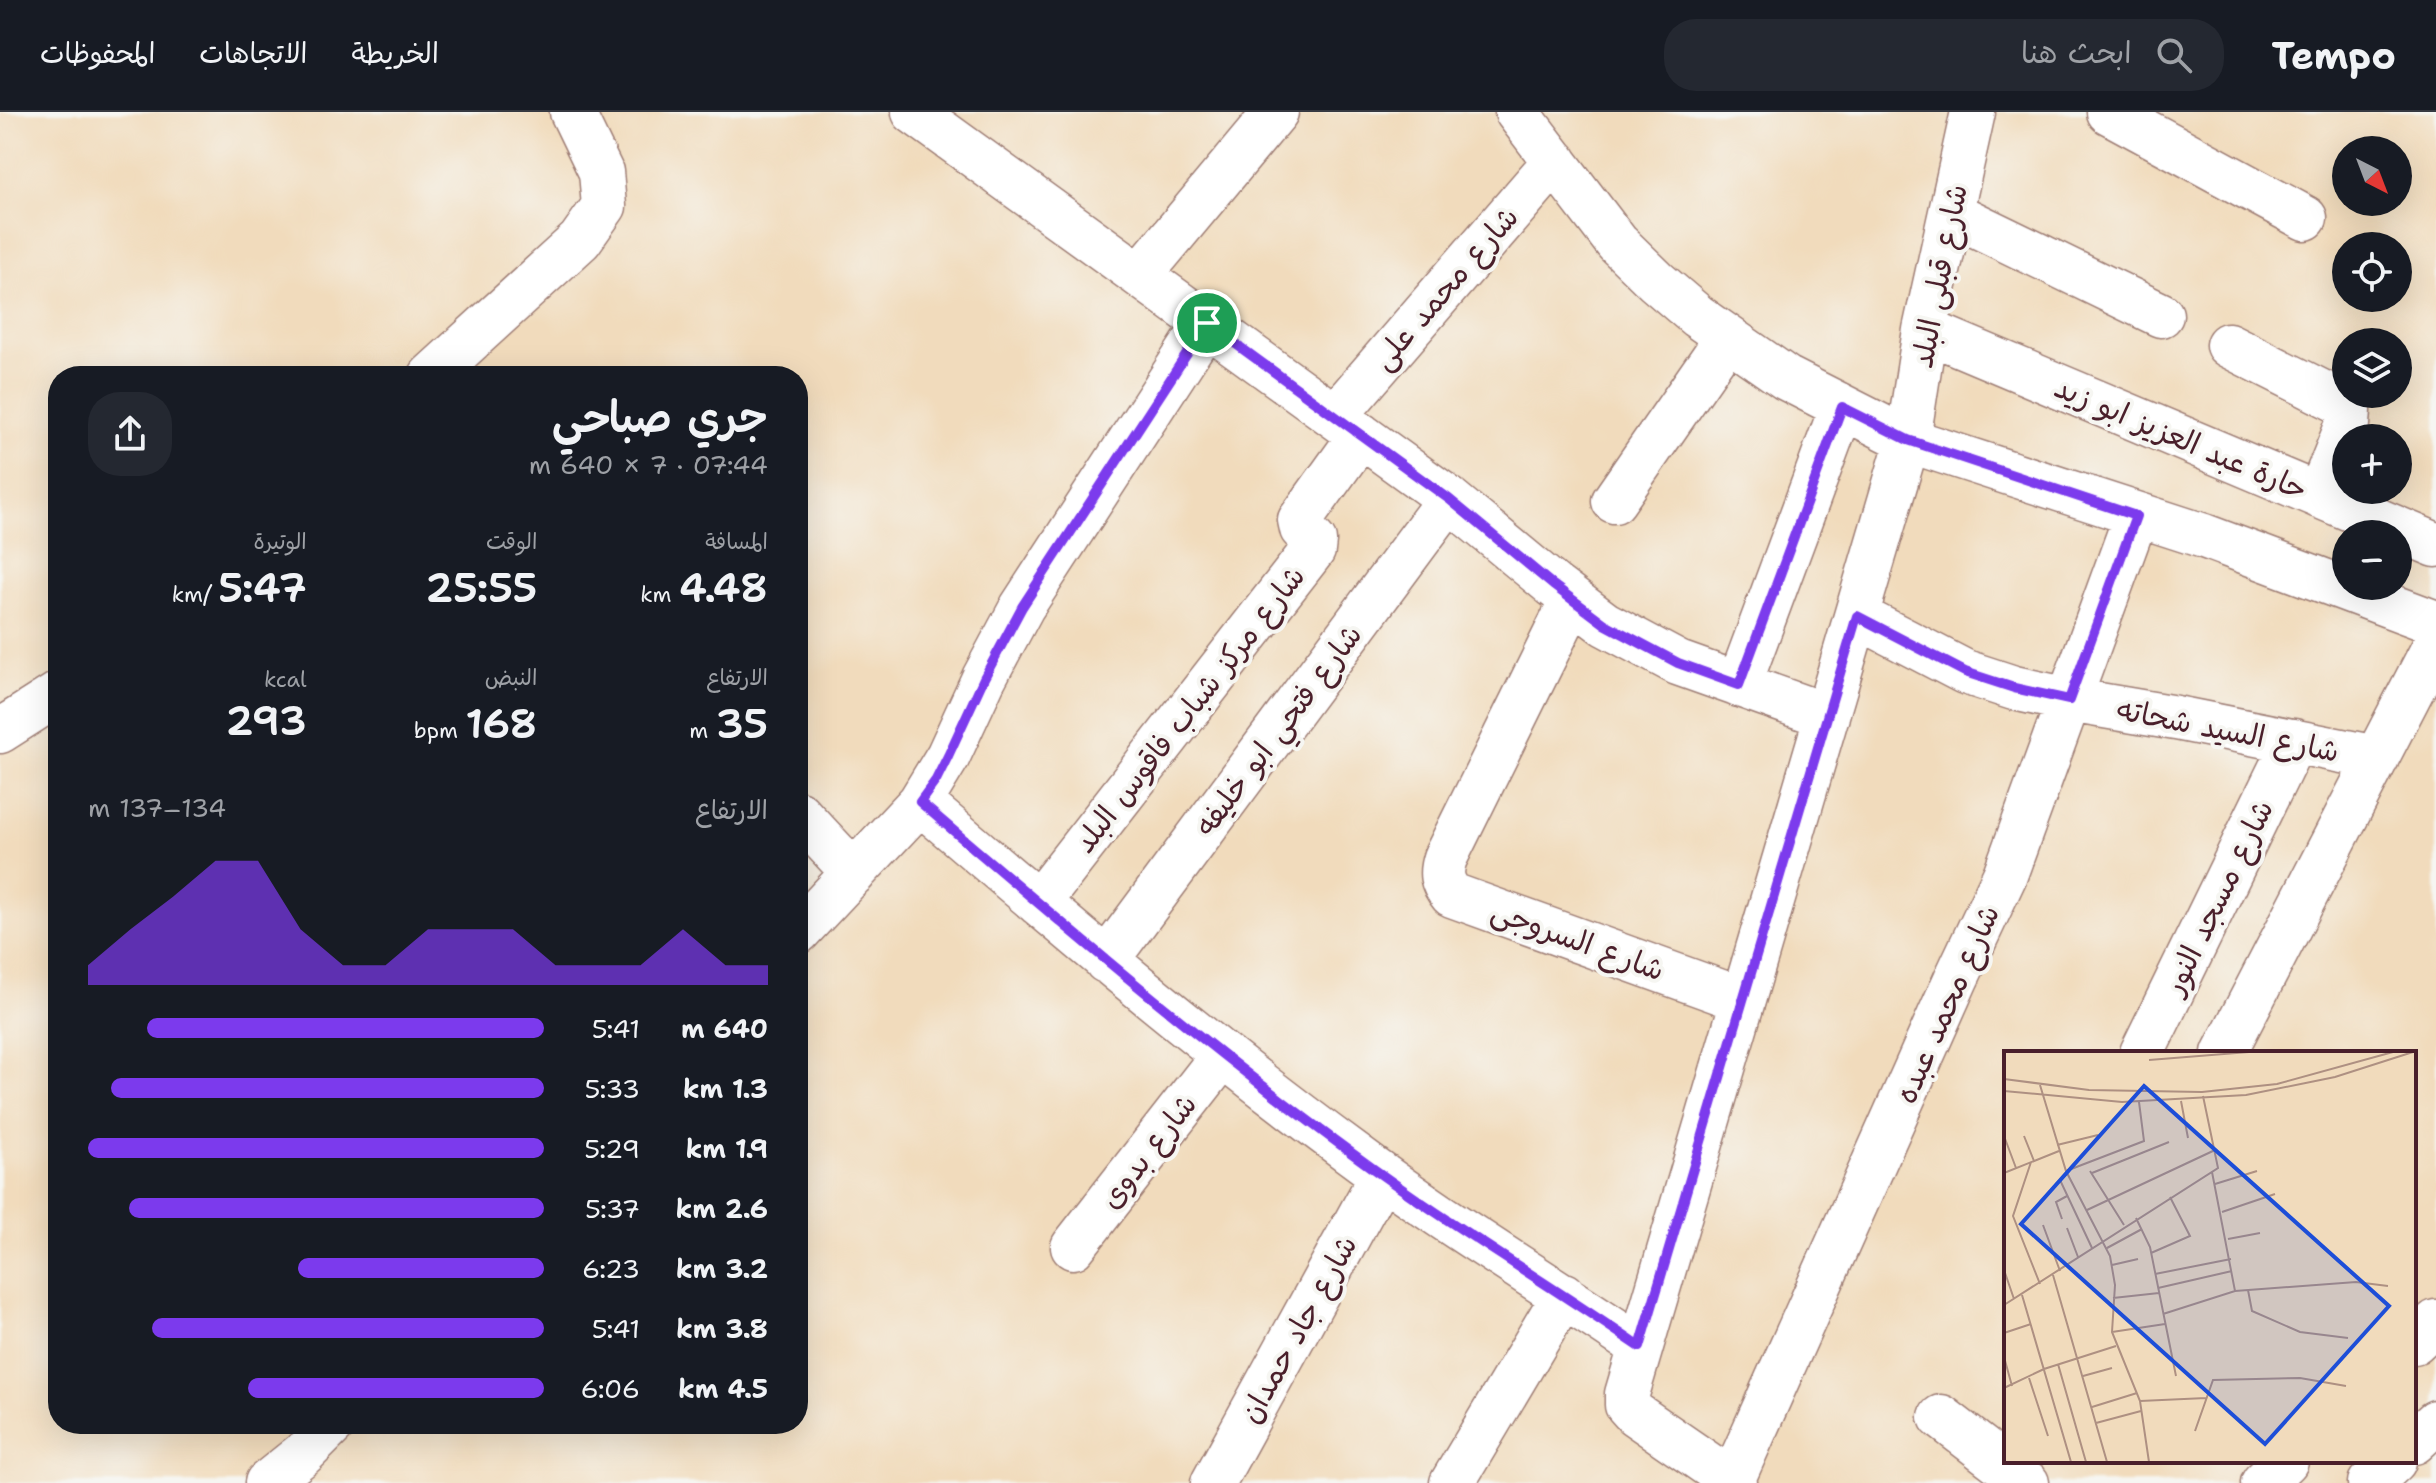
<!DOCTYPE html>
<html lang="ar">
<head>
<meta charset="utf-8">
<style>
	body { margin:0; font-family:"Shantell Sans","Playpen Sans Arabic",sans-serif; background:#242831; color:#f1f3f6; direction:rtl; height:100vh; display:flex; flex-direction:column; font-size:30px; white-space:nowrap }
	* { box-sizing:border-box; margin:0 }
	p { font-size:26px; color:#9ea1a6 }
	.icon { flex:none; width:44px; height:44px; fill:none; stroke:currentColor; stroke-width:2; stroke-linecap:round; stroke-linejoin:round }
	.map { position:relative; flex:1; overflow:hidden; direction:ltr }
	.details { position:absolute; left:48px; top:254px; width:760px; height:1068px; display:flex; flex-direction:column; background:#171b24; border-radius:32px; box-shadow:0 8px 32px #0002; direction:rtl }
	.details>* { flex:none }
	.needle { width:52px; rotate:138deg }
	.tools { position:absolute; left:2332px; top:24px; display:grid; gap:16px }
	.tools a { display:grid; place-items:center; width:80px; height:80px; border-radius:50%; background:#171b24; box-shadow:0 8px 32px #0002; font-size:40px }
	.pin { position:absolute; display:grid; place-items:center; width:68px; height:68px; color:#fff; margin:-34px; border:4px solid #fff; border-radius:50%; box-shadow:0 2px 8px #0007 }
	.round { display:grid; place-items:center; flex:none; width:84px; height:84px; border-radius:32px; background:#242831 }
	.overview { display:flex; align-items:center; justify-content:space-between; height:136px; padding:0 40px }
	h1 { font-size:44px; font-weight:600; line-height:60px }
	.metrics { display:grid; grid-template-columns:repeat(3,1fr); gap:12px; height:136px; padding:8px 40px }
	.metrics div { display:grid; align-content:center }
	.metrics b { font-size:40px; font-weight:600 }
	.metrics small { font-size:22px; font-weight:400 }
	.metrics p { font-size:22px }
	.chart { height:224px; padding:16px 40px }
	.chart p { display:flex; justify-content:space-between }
	.chart svg { width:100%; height:144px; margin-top:8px; fill:#7c3aed; opacity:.7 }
	ul { padding:0 40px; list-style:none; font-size:26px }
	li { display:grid; grid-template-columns:128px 96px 1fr; align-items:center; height:60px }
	li i { height:20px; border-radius:10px; background:#7c3aed }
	header { display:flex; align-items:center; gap:48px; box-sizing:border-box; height:112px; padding:0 40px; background:#171b24; border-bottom:2px solid #363941 }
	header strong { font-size:38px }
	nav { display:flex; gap:44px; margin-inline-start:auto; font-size:28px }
	.search { width:560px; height:72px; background:#242831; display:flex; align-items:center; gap:20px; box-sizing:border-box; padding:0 28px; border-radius:32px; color:#9ea1a6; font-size:30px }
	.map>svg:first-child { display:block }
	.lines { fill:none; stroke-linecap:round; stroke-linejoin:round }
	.minor-casing { stroke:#9e7d74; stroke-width:47 }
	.tertiary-casing { stroke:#9e7d74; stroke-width:47 }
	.minor { stroke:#fff; stroke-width:44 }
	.tertiary { stroke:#fff; stroke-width:44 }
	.route-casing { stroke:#fff; stroke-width:16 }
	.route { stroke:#7c3aed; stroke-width:10 }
	.labels { text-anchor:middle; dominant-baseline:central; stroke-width:8; stroke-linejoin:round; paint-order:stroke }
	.street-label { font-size:30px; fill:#4a1f2b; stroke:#f6f6f2 }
	.inset-road { fill:none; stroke:#ae9082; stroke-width:2 }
	.view { fill:#1d4ed8; fill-opacity:0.15; stroke:#1d4ed8; stroke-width:4 }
	.inset-edge { fill:none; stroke:#4a1f2b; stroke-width:4 }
</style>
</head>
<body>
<header>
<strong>Tempo</strong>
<div class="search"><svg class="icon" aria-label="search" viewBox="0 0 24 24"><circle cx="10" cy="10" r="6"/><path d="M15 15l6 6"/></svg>ابحث هنا</div>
<nav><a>الخريطة</a><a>الاتجاهات</a><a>المحفوظات</a></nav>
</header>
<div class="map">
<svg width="2436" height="1371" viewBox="0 0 2436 1371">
	<rect width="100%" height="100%" fill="#f6f6f2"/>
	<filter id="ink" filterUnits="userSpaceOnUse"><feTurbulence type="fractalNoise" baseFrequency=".0125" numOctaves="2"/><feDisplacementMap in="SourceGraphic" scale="16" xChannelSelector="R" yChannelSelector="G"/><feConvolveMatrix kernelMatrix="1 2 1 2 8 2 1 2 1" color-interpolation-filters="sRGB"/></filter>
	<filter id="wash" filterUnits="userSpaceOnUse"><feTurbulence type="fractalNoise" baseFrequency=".006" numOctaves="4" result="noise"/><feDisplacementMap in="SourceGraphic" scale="32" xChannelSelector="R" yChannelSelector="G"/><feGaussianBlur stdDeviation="1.8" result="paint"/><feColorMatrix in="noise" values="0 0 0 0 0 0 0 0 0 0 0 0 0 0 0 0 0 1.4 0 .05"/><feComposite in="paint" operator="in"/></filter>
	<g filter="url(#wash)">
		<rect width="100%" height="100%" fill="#f1dbbc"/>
	</g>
	<g filter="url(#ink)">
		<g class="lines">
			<defs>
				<path id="minor" d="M 914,0 L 1449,387 L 1553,473 L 1605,512 L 1678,551 L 1827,604
					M 1517,0 L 1617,131 L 1656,169 L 1697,204 L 1786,266 L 1908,328 L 2204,424 L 2436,511
					M 2109,0 L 2305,106
					M 1951,101 L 2161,203
					M 1140,163 L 1276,0
					M 1925,218 L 2436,433
					M 2228,233 L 2339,289 L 2349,298 L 2348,312 L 2319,384
					M 431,264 L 580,128 L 604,94 L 601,60 L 572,0
					M 1335,304 L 1555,49
					M 1614,389 L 1727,226
					M 1572,489 L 1445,746 C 1440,761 1441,770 1452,783 L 1743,888
					M 1857,504 L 1965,560 L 2014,576 L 2069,588 L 2176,606 L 2377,646
					M 1739,573 L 1842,295
					M 0,619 L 58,582
					M 920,690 C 1061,811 1203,932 1353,1042 C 1445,1111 1545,1170 1640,1235
					M 798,701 L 854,761
					M 1038,791 L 1313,438 L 1314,429 L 1302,417 L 1300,408 L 1361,323
					M 798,820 L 920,690 L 948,644 L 984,566 L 1022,495 L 1207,211
					M 1106,849 L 1449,387
					M 2142,941 L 2294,629
					M 2224,941 L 2436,531
					M 1073,1135 L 1223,943
					M 1941,1305 L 2027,1371
					M 1732,1369 L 1956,867 L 2005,763 L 2136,404
					M 267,1371 L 303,1342 L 333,1312
					M 1213,1371 L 1382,1063
					M 1452,1371 L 1564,1183
					M 1735,1371 L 1635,1302 L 1627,1293 L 1627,1282 L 1908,328 L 1925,218 L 1973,0"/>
				<path id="tertiary" d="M 2414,1230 L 2436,1210
					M 2414,1330 L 2436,1310
					M 2263,1371 L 2286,1349
					M 2370,1371 L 2394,1349"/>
			</defs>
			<use href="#minor" class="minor-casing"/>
			<use href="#tertiary" class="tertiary-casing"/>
			<use href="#minor" class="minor"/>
			<use href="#tertiary" class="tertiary"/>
		</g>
	</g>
	<g class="lines" filter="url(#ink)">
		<defs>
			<path id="route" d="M 1207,211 L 1449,387 L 1553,473 L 1605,512 L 1678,551 L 1739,573 L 1842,295 L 1908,328 L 2136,404 L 2069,588 L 2014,576 L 1965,560 L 1857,504 L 1640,1235 C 1545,1169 1446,1111 1353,1042 C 1203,932 1061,811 920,690 L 936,668 L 948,644 L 984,566 L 1022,495 Z"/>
		</defs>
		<use href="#route" class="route-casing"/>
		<use href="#route" class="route"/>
	</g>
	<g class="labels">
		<g class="street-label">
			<text transform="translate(1939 164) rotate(-79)">شارع قبلى البلد</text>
			<text transform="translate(1445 176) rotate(-49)">شارع محمد على</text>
			<text transform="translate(2181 326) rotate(23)">حارة عبد العزيز ابو زيد</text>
			<text transform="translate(1189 597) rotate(-52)">شارع مركز شباب فاقوس البلد</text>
			<text transform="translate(1278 618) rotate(-53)">شارع فتحي ابو خليفه</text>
			<text transform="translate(2228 618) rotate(11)">شارع السيد شحاته</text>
			<text transform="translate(2218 785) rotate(-64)">شارع مسجد النور</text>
			<text transform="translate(1578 828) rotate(20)">شارع السروجى</text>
			<text transform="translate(1947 892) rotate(-66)">شارع محمد عبده</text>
			<text transform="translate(1148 1039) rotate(-52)">شارع بدوى</text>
			<text transform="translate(1298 1217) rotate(-61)">شارع جاد حمدان</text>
		</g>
	</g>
	<g transform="translate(2004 939)">
		<rect width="412" height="412" fill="#f1dbbc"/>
		<path class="inset-road" d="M 145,9 L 245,1M 0,28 L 85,39 L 198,41 L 273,33 L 389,1M 36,34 L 62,120 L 106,205 L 111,234 L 108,281 L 136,350 L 145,411M 0,40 L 118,51 L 242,44 L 331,26 L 409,1M 177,50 L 184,87M 0,85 L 12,117M 20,85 L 30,110M 53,94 L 94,84M 27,111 L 9,165 L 36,233M 62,120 L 140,90 L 135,51M 86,120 L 120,174M 208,121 L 231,240M 0,122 L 55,100M 88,122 L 165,91M 63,123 L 56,129 L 88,197M 211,133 L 253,120M 83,159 L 211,99M 218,161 L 271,143M 132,167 L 146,196 L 172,325M 58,168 L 52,151 L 63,145M 39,174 L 56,220M 63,177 L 74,206M 224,188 L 256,182M 103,197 L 138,178M 147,202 L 186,185 L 166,146M 108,214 L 134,208M 0,219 L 10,248M 151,223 L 227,208M 49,224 L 103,411M 154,237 L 228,220M 244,239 L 248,260 L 296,281 L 344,287M 18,244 L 67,411M 109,247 L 155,242M 0,254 L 214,117 L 199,45M 159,263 L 231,240 L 352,231 L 384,235M 108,281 L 161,273M 0,282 L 27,273M 0,306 L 8,335M 54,313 L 82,411M 79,325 L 108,317M 25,327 L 44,385M 0,337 L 40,318 L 112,295M 136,350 L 202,347M 88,356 L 133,342M 92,372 L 137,360M 191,380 L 209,329 L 296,327 L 342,335"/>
		<path class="view" d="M 140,35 L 385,255 L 261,393 L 17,173 Z"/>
		<rect width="412" height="412" class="inset-edge"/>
	</g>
</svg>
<div class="tools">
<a><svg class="needle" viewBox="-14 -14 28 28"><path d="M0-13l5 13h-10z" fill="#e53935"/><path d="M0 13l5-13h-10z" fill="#9ea1a6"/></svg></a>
<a><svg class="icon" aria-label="locate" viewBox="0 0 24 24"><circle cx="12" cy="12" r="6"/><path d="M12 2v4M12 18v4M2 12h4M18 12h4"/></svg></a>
<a><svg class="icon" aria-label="layers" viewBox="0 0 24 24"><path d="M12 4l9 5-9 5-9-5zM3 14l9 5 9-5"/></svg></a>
<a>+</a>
<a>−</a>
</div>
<div class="pin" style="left:1207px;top:211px;background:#1e9e55"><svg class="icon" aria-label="arrive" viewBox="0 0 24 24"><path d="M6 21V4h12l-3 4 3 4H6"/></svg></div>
<section class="details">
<div class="overview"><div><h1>جري صباحي</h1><p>07:44 · 7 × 640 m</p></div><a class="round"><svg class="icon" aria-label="share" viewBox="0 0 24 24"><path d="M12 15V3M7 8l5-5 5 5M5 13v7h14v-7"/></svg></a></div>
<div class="metrics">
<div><p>المسافة</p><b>4.48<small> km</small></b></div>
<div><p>الوقت</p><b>25:55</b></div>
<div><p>الوتيرة</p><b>5:47<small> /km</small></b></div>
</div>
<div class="metrics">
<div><p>الارتفاع</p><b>35<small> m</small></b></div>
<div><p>النبض</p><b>168<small> bpm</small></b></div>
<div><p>kcal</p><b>293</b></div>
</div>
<div class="chart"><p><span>الارتفاع</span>134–137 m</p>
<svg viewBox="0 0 160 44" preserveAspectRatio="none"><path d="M0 44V38L10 27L20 17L30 6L40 6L50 27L60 38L70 38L80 27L90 27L100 27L110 38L120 38L130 38L140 27L150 38L160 38V44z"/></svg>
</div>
<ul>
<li><b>640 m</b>5:41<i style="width:87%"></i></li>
<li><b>1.3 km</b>5:33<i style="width:95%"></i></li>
<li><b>1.9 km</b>5:29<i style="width:100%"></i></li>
<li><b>2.6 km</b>5:37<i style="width:91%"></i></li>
<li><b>3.2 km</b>6:23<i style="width:54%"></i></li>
<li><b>3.8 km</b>5:41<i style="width:86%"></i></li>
<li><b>4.5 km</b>6:06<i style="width:65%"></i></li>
</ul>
</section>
</div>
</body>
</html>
